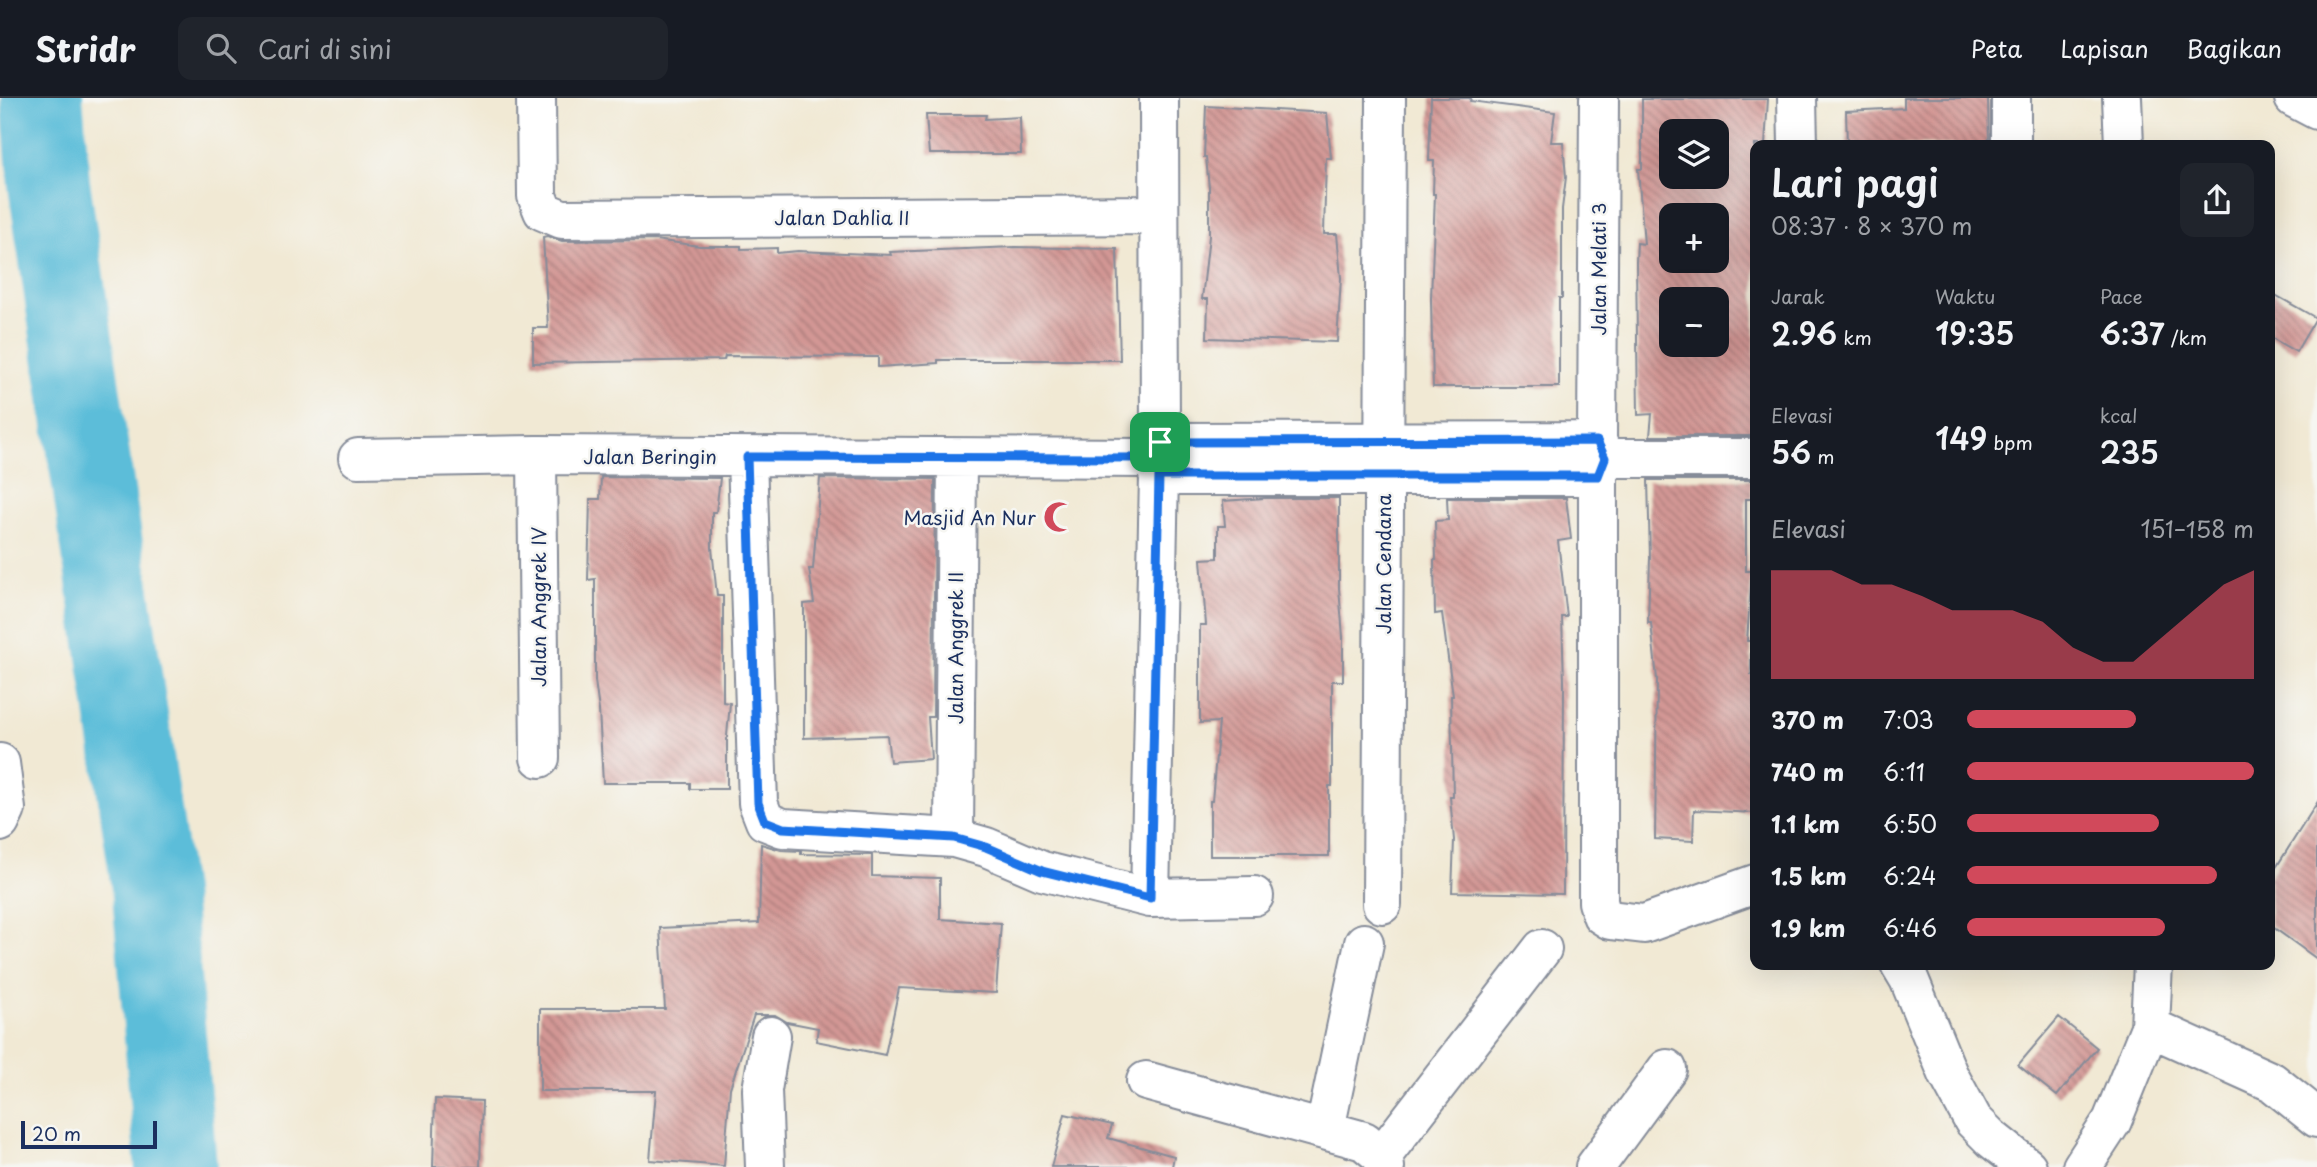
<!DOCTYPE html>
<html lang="id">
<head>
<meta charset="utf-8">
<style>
	body { margin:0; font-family:"Playpen Sans",sans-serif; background:#20242c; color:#f1f3f6; height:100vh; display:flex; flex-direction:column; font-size:26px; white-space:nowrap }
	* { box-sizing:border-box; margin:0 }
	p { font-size:23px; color:#9ea1a6 }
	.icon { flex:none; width:38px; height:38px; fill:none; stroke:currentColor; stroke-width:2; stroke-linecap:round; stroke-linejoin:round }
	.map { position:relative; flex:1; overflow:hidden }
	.sheet { position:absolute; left:1750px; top:42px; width:525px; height:830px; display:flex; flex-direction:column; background:#171b24; border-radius:14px; box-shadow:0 7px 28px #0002 }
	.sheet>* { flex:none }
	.fabs { position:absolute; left:1659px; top:21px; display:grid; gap:14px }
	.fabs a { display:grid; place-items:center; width:70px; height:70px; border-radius:14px; background:#171b24; box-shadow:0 7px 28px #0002; font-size:35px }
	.scale { position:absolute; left:21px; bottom:18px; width:136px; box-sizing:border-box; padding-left:7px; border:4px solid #1b2f5e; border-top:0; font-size:19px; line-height:24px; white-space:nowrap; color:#1b2f5e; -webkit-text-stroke:5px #f6f6f2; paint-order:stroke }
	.pin { position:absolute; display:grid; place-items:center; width:60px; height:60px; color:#fff; margin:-30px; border-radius:14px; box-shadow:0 4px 10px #0006 }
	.round { display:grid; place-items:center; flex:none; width:74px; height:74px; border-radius:14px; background:#20242c }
	.head { display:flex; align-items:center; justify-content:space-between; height:119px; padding:0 21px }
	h1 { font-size:38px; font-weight:600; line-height:52px }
	.stats { display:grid; grid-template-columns:repeat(3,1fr); gap:10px; height:119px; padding:7px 21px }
	.stats div { display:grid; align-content:center }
	.stats b { font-size:30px; font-weight:600 }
	.stats small { font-size:19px; font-weight:400 }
	.stats p { font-size:19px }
	.chart { height:196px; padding:14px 21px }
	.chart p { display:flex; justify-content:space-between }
	.chart svg { width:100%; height:126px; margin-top:7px; fill:#d1495b; opacity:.7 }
	ul { padding:0 21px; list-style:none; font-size:23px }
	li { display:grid; grid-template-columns:112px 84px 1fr; align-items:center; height:52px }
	li i { height:18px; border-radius:9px; background:#d1495b }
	header { display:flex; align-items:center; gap:42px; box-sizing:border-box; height:98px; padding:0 35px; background:#171b24; border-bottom:2px solid #363941 }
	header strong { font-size:33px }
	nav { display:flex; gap:38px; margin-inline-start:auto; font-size:24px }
	.search { width:490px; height:63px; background:#20242c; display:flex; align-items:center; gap:18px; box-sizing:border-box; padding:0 24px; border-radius:14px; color:#9ea1a6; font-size:26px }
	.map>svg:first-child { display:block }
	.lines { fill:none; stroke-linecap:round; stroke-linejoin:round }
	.river { stroke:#5bbdd9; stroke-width:82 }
	.building { fill:url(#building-back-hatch); fill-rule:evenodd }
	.minor-casing { stroke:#868c99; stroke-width:42 }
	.minor { stroke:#fff; stroke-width:38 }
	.route-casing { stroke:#fff; stroke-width:14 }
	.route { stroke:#1a73e8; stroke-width:9 }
	.labels { text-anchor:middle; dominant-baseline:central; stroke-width:5; stroke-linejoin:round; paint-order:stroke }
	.street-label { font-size:19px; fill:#1b2f5e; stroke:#f6f6f2 }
	.poi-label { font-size:19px; fill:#1b2f5e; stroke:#f6f6f2; text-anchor:end }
</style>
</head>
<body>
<header>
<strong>Stridr</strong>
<div class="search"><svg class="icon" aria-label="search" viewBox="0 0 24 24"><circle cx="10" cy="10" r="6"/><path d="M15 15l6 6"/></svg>Cari di sini</div>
<nav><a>Peta</a><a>Lapisan</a><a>Bagikan</a></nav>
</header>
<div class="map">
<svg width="2317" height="1069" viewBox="0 0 2317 1069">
	<defs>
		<pattern id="building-back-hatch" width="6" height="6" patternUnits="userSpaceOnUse" patternTransform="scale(1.75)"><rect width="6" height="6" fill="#d39794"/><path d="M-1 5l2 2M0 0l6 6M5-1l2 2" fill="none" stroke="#aa7c7c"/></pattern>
	</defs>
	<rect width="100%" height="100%" fill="#f6f6f2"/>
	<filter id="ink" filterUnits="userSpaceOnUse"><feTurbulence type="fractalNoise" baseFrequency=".0143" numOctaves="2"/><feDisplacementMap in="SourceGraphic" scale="14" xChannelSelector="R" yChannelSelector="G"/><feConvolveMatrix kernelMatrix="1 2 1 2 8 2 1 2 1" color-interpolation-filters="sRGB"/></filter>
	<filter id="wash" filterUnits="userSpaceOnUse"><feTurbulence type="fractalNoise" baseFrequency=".00686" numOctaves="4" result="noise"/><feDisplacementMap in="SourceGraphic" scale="28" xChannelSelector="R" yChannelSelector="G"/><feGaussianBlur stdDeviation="1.57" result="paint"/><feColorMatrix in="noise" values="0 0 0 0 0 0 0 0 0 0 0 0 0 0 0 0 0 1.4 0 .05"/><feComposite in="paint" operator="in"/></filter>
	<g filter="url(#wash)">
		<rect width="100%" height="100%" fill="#f1e9d4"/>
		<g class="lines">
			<path class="river" d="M 42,0 L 49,86 L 153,795 L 176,1069"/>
		</g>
		<g id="blocks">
			<path class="building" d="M 1431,0 L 1471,0 L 1470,3 L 1555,14 L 1551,44 L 1563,44 L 1566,79 L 1562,111 L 1562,200 L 1559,200 L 1559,289 L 1433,289 L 1431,201 L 1435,96 L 1433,96 L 1434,63 L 1429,63 Z
				M 1904,0 L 1988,0 L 1989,47 L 1847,47 L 1846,13 L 1904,10 Z
				M 1642,1 L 1768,1 L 1765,47 L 1755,47 L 1755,315 L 1752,315 L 1752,338 L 1650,338 L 1652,316 L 1638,317 L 1636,164 L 1637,145 L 1644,146 L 1638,71 L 1642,71 ZM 1671,33 L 1717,33 L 1717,79 L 1671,79 ZM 1671,117 L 1717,117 L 1717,163 L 1671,163 ZM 1671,201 L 1717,201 L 1717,247 L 1671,247 Z
				M 1206,8 L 1327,15 L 1331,60 L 1326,60 L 1324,136 L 1337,136 L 1341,180 L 1337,244 L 1207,240 L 1208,201 L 1202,201 L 1209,138 L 1209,90 L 1206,59 L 1204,59 Z
				M 926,17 L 986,17 L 985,21 L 1020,19 L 1021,56 L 929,56 Z
				M 547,138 L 562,143 L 655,142 L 700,148 L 741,148 L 741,151 L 777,150 L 777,155 L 798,153 L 891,157 L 890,154 L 1015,149 L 1117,151 L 1120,262 L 938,262 L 938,265 L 878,269 L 878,259 L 725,258 L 724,262 L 533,265 L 533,230 L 548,230 L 543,139 Z
				M 2270,194 L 2316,220 L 2296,254 L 2270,239 Z
				M 601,379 L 720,380 L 716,414 L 712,414 L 712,450 L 717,498 L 723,498 L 723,604 L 730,605 L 727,638 L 727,691 L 690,691 L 690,685 L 603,685 L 599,612 L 595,583 L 595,481 L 588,482 L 590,401 L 600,401 Z
				M 820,380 L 935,381 L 933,619 L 928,619 L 931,661 L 890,664 L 887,637 L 804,640 L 804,506 L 814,505 L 809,471 L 813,471 Z
				M 1648,382 L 1752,382 L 1752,401 L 1746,401 L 1746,473 L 1752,473 L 1747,543 L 1751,543 L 1751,576 L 1753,576 L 1755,715 L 1694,712 L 1693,743 L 1655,741 L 1657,581 L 1651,525 L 1648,525 L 1650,460 Z
				M 1265,400 L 1339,400 L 1339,490 L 1343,539 L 1343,583 L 1332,583 L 1332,688 L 1329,688 L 1329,758 L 1210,758 L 1210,703 L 1212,703 L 1219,624 L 1200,625 L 1200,527 L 1206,527 L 1201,461 L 1218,460 L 1218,428 L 1225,428 L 1223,403 Z
				M 1447,400 L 1566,400 L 1571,441 L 1558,443 L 1567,519 L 1562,519 L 1564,584 L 1563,796 L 1452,794 L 1454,742 L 1450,699 L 1453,699 L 1451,598 L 1453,598 L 1442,515 L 1435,516 L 1434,462 L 1436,462 L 1435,423 L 1448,422 Z
				M 2317,705 L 2317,861 L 2270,827 L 2270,779 Z
				M 761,746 L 781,752 L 801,753 L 801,756 L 872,757 L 872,778 L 940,780 L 940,821 L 1001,825 L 996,895 L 899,890 L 885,957 L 816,943 L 818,930 L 787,924 L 775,917 L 754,917 L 730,990 L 724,1068 L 650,1062 L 656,993 L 540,993 L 540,911 L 665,911 L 660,830 L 759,825 Z
				M 2059,919 L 2097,950 L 2057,998 L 2018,967 Z
				M 435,1001 L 482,1003 L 480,1069 L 433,1069 Z
				M 1065,1016 L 1112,1027 L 1108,1040 L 1174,1058 L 1172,1069 L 1051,1069 Z"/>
		</g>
	</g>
	<g filter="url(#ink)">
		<use href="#blocks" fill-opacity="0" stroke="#868c99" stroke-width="2"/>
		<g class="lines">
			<defs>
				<path id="minor" d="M 536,0 L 537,98 L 543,113 L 562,121 L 1159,117
					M 1599,0 L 1597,343 L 1605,360 L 1598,378 L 1598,804 L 1602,817 L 1610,822 L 1644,826 L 1755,786
					M 1797,0 L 1798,47
					M 2011,0 L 2011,47
					M 2122,0 L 2124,47
					M 2294,0 L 2317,12
					M 1160,344 L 1597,343
					M 537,357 L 540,660
					M 747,359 L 758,705 L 765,723 L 783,730 L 954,740 L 986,749 L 1042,773 L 1150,800 L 1254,798
					M 358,360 L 537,357 L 1152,360
					M 1605,360 L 1755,360
					M 1159,378 L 1598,378
					M 0,665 L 6,711 L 0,724
					M 954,740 L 957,360
					M 1150,800 L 1159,378 L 1152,360 L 1160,344 L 1159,0
					M 1382,806 L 1386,0
					M 1900,866 L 1909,881 L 1948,976 L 1973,1022 L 1992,1041 L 2027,1069
					M 2150,929 L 2272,984 L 2317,1020
					M 1146,983 L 1364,1043 L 1382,1058 L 1385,1069
					M 1325,1031 L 1364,845
					M 1382,1058 L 1542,851
					M 765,1069 L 762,992 L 771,938
					M 1595,1069 L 1667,971
					M 2082,1069 L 2112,1023 L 2150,929 L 2153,866"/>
			</defs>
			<use href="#minor" class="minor-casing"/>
			<use href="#minor" class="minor"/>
		</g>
	</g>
	<g class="lines" filter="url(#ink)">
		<defs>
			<path id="route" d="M 1597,343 L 1605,360 L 1598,378 L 1159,378 L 1150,800 L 1042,773 L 986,749 L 954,740 L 783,730 L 765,723 L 758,705 L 747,359 L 1152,360 L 1160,344 Z"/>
		</defs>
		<use href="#route" class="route-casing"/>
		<use href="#route" class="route"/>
	</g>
	<defs>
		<symbol id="mosque-bare" viewBox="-9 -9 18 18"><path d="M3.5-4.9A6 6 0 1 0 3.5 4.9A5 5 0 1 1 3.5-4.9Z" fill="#d1495b" stroke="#f6f6f2" stroke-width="2.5" paint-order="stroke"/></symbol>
	</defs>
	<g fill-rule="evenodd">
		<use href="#mosque-bare" x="1037" y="397" width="44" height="44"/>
	</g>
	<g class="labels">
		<g class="street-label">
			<text x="842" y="119">Jalan Dahlia II</text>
			<text transform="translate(1598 171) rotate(-90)">Jalan Melati 3</text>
			<text x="650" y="358">Jalan Beringin</text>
			<text transform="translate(1383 466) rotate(-90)">Jalan Cendana</text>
			<text transform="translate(538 509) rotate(-90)">Jalan Anggrek IV</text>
			<text transform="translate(955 550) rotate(-90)">Jalan Anggrek II</text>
		</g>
		<g class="poi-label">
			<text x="1036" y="419">Masjid An Nur</text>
		</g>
	</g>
</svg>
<div class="fabs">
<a><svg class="icon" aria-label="layers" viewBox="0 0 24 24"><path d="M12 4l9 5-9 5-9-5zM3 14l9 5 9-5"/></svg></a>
<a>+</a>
<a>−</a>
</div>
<div class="scale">20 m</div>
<div class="pin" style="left:1160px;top:344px;background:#1e9e55"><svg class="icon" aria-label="arrive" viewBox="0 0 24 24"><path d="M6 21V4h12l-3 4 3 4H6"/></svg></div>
<section class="sheet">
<div class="head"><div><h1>Lari pagi</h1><p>08:37 · 8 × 370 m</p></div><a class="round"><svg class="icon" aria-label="share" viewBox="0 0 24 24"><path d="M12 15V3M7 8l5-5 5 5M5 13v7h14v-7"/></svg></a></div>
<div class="stats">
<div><p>Jarak</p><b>2.96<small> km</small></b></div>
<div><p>Waktu</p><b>19:35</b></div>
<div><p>Pace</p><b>6:37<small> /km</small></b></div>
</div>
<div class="stats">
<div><p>Elevasi</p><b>56<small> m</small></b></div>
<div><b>149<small> bpm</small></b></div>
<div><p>kcal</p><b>235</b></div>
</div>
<div class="chart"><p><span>Elevasi</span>151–158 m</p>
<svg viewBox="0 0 160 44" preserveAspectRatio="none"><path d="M0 44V6L10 6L20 6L30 11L40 11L50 15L60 20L70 20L80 20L90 24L100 33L110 38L120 38L130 29L140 20L150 11L160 6V44z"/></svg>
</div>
<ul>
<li><b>370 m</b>7:03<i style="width:59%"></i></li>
<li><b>740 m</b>6:11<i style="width:100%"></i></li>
<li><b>1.1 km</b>6:50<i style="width:67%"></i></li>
<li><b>1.5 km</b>6:24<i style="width:87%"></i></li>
<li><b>1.9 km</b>6:46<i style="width:69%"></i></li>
</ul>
</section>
</div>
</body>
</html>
